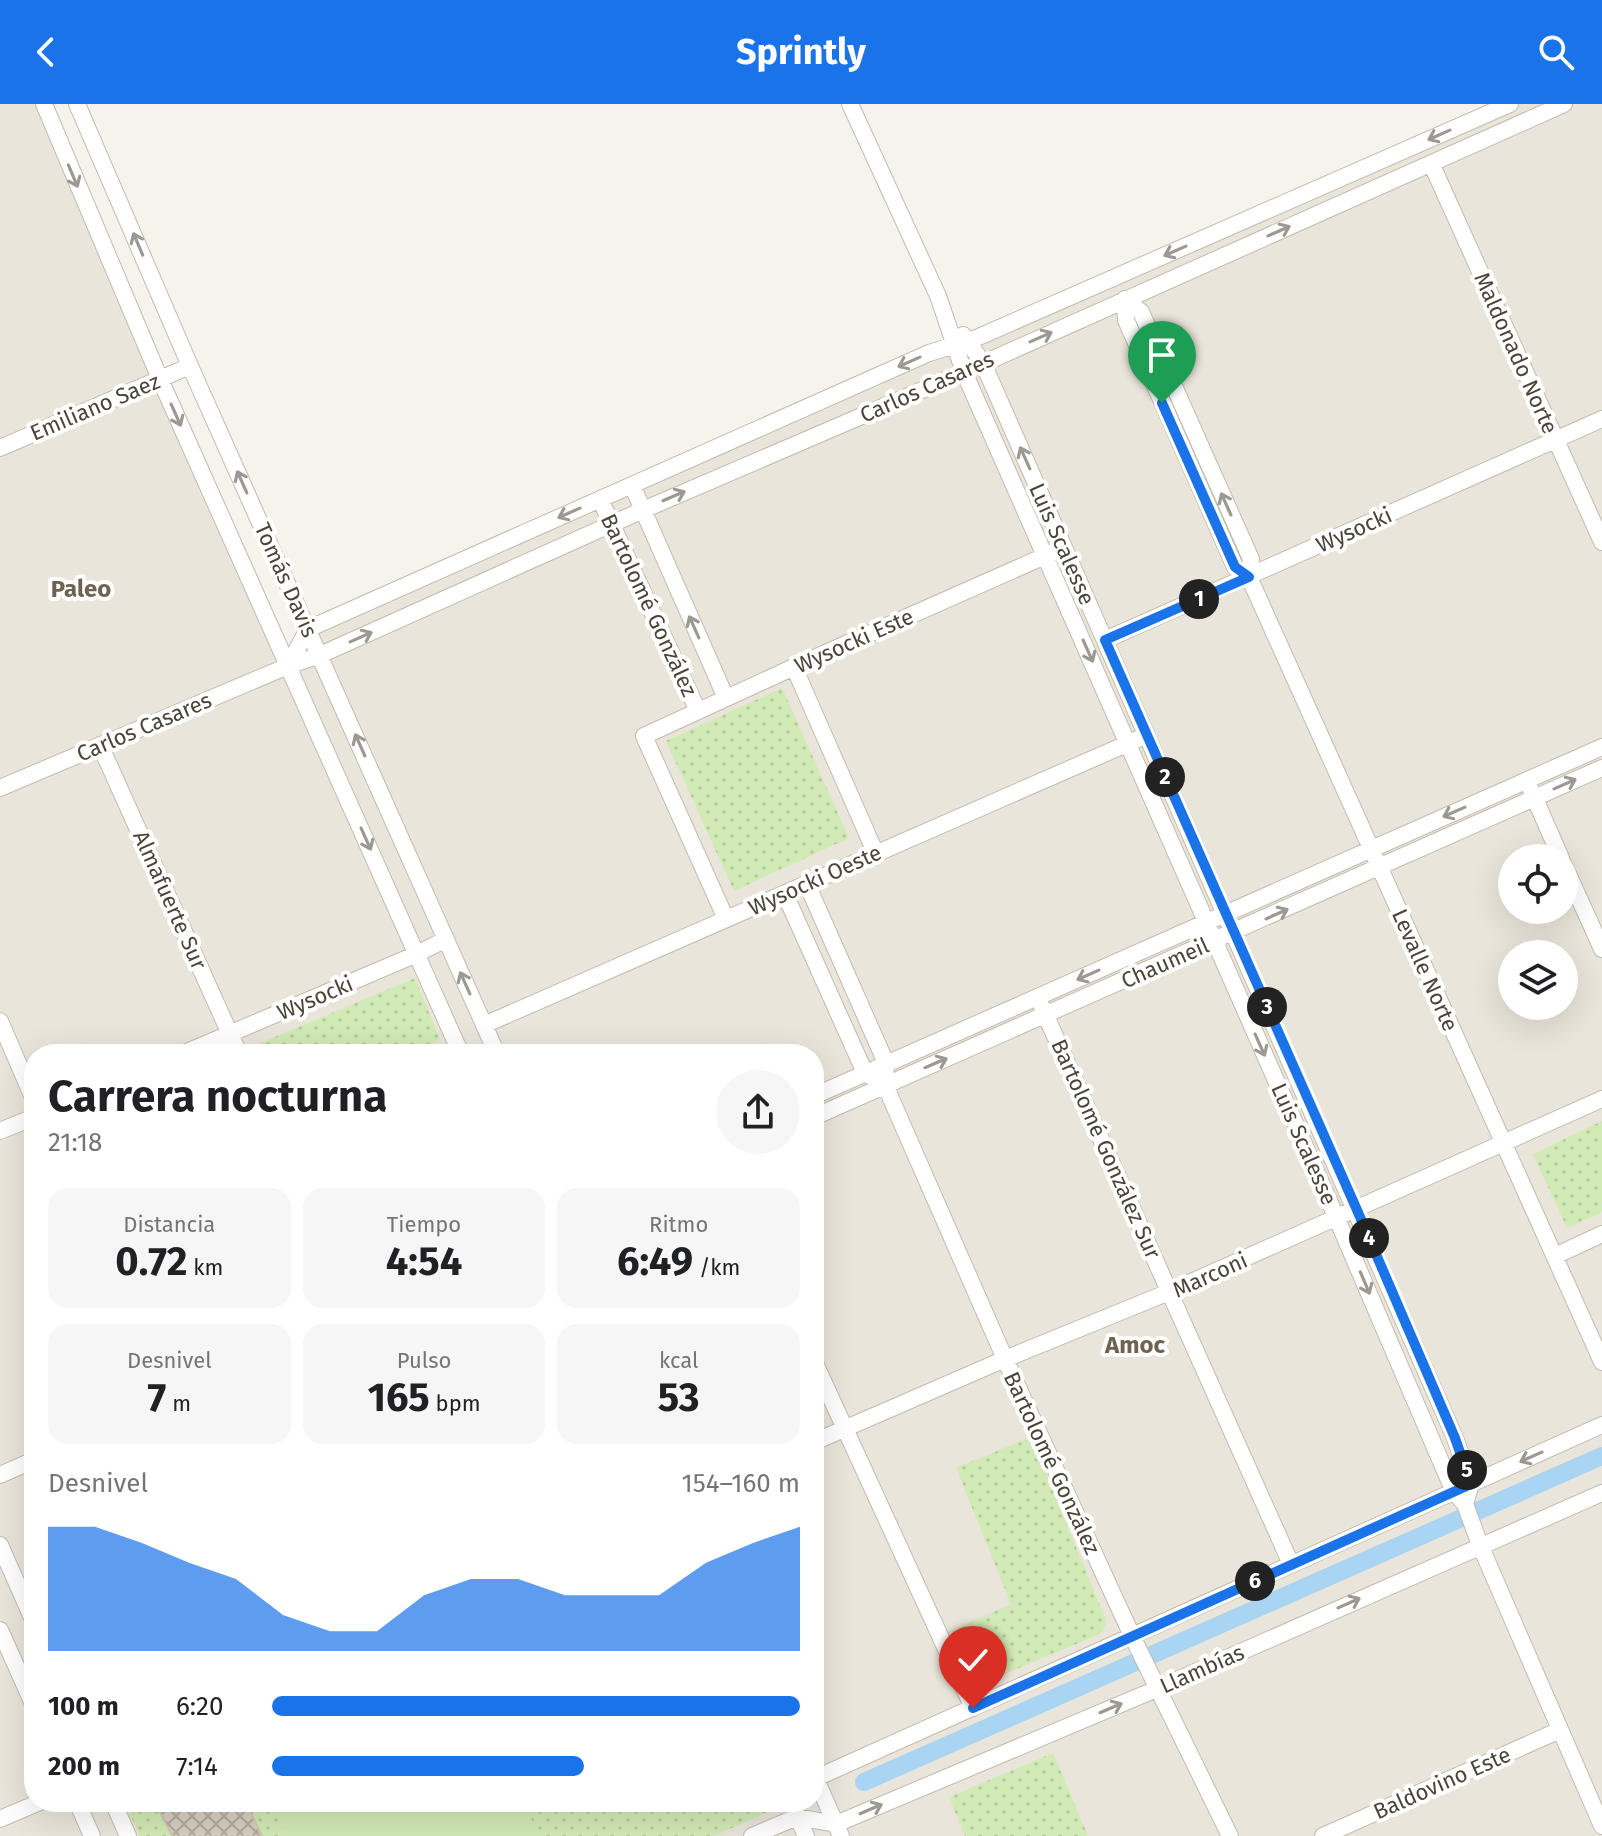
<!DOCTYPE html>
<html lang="es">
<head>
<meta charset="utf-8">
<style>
	body { margin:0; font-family:"Fira Sans",sans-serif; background:#f6f6f6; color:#202124; height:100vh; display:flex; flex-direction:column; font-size:30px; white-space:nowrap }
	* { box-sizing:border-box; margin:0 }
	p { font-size:26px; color:#757577 }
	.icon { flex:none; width:44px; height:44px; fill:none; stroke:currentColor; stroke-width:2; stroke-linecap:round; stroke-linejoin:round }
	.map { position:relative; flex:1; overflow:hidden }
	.drawer { position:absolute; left:24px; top:940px; width:800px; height:768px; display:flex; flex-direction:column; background:#fff; border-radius:32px; box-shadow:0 8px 32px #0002 }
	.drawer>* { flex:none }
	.buttons { position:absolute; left:1498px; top:740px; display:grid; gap:16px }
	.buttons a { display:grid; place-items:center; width:80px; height:80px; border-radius:50%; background:#fff; box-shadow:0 8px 32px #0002; font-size:40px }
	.pin { position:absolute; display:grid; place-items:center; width:68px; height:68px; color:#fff; margin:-82px -34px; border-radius:50% 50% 50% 0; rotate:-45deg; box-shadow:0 0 8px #0007 }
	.pin .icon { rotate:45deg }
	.km { position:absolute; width:40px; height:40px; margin:-20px; border-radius:50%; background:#222; color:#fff; font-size:22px; line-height:40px; text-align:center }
	.round { display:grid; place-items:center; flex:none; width:84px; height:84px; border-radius:42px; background:#f6f6f6 }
	.head { display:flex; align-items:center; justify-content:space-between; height:136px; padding:0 24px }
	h1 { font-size:44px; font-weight:700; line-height:60px }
	.stats { display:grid; grid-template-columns:repeat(3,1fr); gap:12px; height:136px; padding:8px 24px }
	.stats div { display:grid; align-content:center; border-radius:20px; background:#f6f6f6; text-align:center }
	.stats b { font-size:40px; font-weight:700 }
	.stats small { font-size:22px; font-weight:400 }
	.stats p { font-size:22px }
	.chart { height:224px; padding:16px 24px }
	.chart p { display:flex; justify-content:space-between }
	.chart svg { width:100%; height:144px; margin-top:8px; fill:#1a73e8; opacity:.7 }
	ul { padding:0 24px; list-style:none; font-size:26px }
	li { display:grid; grid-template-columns:128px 96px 1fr; align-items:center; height:60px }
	li i { height:20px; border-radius:10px; background:#1a73e8 }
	header { display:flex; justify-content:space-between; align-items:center; height:104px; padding:0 24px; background:#1a73e8; color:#fff; font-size:36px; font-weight:700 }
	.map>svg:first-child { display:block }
	.residential { fill:#eae5da; fill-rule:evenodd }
	.green { fill:url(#green-dots) }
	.pitch { fill:#d2eab5 }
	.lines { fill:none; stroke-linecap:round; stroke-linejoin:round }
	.canal { stroke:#a9d4f2; stroke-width:18 }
	.building { fill:url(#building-cross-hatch); stroke:#d3c7b4; stroke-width:2 }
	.minor-casing { stroke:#c2bbae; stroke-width:18 }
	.minor { stroke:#fff; stroke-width:16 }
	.oneway { stroke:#9c9892 }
	.route-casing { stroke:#fff; stroke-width:16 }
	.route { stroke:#1a73e8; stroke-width:10 }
	.labels { text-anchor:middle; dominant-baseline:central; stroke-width:8; stroke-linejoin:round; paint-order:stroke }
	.street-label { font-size:22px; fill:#4b4439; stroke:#fff }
	.neighbourhood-label { font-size:24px; font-weight:bold; fill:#6e6250; stroke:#fff }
</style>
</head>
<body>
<header><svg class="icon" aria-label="back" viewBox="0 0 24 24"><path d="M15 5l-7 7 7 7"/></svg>Sprintly<svg class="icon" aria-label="search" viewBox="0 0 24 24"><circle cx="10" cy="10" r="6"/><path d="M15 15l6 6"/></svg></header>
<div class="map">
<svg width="1602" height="1732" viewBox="0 0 1602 1732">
	<defs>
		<pattern id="green-dots" width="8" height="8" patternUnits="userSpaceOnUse" patternTransform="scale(2)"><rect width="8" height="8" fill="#d2eab5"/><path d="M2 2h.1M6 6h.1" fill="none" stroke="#b6ca9c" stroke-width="1.8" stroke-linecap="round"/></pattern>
		<pattern id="building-cross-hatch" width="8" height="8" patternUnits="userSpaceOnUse" patternTransform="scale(2)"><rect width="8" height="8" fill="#d8cfc1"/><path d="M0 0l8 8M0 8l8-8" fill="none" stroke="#b1aa9e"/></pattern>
	</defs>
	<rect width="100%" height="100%" fill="#f6f3ec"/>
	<path class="residential" d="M 0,0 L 44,0 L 288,561 L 308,525 L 1510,0 L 1602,0 L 1602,1732 L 0,1732 ZM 1512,754 L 1564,754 L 1564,806 L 1512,806 ZM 1512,850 L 1564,850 L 1564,902 L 1512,902 ZM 34,950 L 814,950 L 814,1698 L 34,1698 Z"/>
	<path class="green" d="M 782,584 L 849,734 L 734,787 L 666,637 Z
		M 415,874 L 440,936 L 406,950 L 254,950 L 251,943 Z
		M 1602,1017 L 1602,1108 L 1567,1124 L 1533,1050 Z
		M 1031,1333 L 1107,1519 L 1100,1530 L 981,1580 L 973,1576 L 953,1526 L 1011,1500 L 956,1364 Z
		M 1053,1649 L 1088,1732 L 965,1732 L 949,1693 Z
		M 141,1698 L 776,1698 L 779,1703 L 714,1732 L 140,1732 L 127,1704 Z"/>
	<path class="pitch" d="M 271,1698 L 524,1698 L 539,1732 L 286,1732 Z"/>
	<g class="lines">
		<path class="canal" d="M 864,1678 L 1602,1352"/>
	</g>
	<path class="building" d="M 175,1698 L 246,1698 L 262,1732 L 172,1732 L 159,1706 Z"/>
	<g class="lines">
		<defs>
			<path id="minor" d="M 44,0 L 160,275 L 461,950
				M 77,0 L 190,262 L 497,950
				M 850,0 L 938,192 L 964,268 L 1337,1115 L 1454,1388 L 1465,1400 L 1480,1441 L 1602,1722
				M 1431,59 L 1602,438
				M 963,231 L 983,259 L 1455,1334 L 1471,1380 L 1465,1400
				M 0,344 L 190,262
				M 632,381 L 726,594
				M 600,395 L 698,607
				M 1249,473 L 1235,463 L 1126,216 L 1125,195 L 1141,208 L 1251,455 L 1249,473 L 1602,1258
				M 1105,536 L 1602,315
				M 288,562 L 308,525 L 929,249 L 974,235 L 1510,0
				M 794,563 L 876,750
				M 100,641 L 239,950
				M 0,684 L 288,562 L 320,551 L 643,406 L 964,268 L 1564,0
				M 1531,686 L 1561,754
				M 1564,761 L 1602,845
				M 807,780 L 886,959 L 885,981 L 1005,1255 L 1133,1534 L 1230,1732
				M 785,790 L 865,969 L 873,974
				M 726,815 L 644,632 L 794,563 L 1054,448
				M 1042,903 L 1291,1460
				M 0,917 L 34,996
				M 484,921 L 1138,635
				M 182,950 L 417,850 L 446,835
				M 814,992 L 1602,643
				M 814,1013 L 1602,664
				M 0,1027 L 34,1013
				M 1555,1152 L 1602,1130
				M 814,1257 L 973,1604
				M 814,1338 L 1005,1255 L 1169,1188 L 1602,995
				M 0,1371 L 34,1356
				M 0,1441 L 34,1518
				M 0,1526 L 34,1602
				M 814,1671 L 841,1732
				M 814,1678 L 816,1674 L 1602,1321
				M 77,1698 L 92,1732
				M 113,1698 L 128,1732
				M 791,1698 L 806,1732
				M 0,1715 L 40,1698
				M 752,1732 L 797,1713 L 836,1720 L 1159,1584 L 1602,1389
				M 1323,1732 L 1560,1626"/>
		</defs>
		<use href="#minor" class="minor-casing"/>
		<use href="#minor" class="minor"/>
	</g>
	<defs><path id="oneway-shaft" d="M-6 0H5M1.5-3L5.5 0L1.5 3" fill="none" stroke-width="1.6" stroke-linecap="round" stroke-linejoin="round" transform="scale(2)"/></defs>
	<g class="oneway">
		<use href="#oneway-shaft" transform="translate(1439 31) rotate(156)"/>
		<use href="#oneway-shaft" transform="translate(73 72) rotate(67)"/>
		<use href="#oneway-shaft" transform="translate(1279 127) rotate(-24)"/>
		<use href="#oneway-shaft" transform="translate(138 140) rotate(-113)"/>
		<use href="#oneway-shaft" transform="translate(1175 147) rotate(156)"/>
		<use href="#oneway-shaft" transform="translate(1041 233) rotate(-24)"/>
		<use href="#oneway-shaft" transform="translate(909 258) rotate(156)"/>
		<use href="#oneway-shaft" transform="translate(176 311) rotate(66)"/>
		<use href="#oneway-shaft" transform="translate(1025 354) rotate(-114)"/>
		<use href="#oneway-shaft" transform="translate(242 378) rotate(-114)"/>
		<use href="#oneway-shaft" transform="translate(674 392) rotate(-23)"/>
		<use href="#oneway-shaft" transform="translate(1226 400) rotate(-114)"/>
		<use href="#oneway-shaft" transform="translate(569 409) rotate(156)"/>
		<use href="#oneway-shaft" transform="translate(694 523) rotate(-114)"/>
		<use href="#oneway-shaft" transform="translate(361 533) rotate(-24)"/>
		<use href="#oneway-shaft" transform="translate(1088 547) rotate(66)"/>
		<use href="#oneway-shaft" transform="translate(360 641) rotate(-114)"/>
		<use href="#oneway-shaft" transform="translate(1565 680) rotate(-24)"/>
		<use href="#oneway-shaft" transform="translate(1454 708) rotate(156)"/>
		<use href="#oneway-shaft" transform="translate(366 735) rotate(66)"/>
		<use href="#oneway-shaft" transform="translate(1277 810) rotate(-24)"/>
		<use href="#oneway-shaft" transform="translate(1088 871) rotate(156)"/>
		<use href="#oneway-shaft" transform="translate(465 879) rotate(-114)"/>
		<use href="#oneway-shaft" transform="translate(1260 941) rotate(66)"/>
		<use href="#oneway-shaft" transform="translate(936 959) rotate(-23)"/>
		<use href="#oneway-shaft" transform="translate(1365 1179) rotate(67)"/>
		<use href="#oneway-shaft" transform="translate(1531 1353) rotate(156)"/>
		<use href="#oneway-shaft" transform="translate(1349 1499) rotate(-24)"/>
		<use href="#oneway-shaft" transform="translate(1111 1604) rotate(-23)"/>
		<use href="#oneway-shaft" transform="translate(871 1705) rotate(-23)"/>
	</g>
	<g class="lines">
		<defs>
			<path id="route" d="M 973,1604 L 1471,1380 L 1455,1334 L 1357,1106 L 1105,536 L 1249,473 L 1235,463 L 1162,299"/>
		</defs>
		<use href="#route" class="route-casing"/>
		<use href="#route" class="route"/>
	</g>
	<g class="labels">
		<g class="street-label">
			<text transform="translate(1516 249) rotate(66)">Maldonado Norte</text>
			<text transform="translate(927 283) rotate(-24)">Carlos Casares</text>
			<text transform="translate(95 303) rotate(-23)">Emiliano Saez</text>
			<text transform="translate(1354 426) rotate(-24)">Wysocki</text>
			<text transform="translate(1062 440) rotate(66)">Luis Scalesse</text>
			<text transform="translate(286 476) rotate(66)">Tomás Davis</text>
			<text transform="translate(649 501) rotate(65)">Bartolomé González</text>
			<text transform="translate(854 537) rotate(-24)">Wysocki Este</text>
			<text transform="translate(144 623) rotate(-23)">Carlos Casares</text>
			<text transform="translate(815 776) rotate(-24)">Wysocki Oeste</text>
			<text transform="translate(170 796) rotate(66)">Almafuerte Sur</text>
			<text transform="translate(1165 859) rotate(-24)">Chaumeil</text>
			<text transform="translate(1425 866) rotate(66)">Levalle Norte</text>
			<text transform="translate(315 894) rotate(-23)">Wysocki</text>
			<text transform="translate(1304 1040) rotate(66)">Luis Scalesse</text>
			<text transform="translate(1106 1045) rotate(66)">Bartolomé González Sur</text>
			<text transform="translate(1210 1171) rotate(-24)">Marconi</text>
			<text transform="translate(1052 1359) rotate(65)">Bartolomé González</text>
			<text transform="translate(1202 1565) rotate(-24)">Llambías</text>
			<text transform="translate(1442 1679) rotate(-24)">Baldovino Este</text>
		</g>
		<g class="neighbourhood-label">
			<text x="81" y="485">Paleo</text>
			<text x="1135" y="1241">Amoc</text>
		</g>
	</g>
</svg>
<div class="buttons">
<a><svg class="icon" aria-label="locate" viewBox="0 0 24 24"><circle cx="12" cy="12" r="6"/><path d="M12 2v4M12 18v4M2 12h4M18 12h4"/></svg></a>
<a><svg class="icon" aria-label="layers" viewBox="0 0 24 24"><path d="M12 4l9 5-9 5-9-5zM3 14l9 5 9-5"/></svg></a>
</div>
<div class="pin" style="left:1162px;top:299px;background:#1e9e55"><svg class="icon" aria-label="arrive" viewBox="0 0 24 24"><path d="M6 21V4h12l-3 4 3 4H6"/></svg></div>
<div class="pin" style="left:973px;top:1604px;background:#d93025"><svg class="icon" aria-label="check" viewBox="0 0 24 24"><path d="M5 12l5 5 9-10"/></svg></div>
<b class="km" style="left:1199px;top:495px">1</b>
<b class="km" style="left:1165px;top:673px">2</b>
<b class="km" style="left:1267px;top:903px">3</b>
<b class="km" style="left:1369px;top:1134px">4</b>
<b class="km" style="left:1467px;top:1366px">5</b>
<b class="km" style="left:1255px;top:1477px">6</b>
<section class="drawer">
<div class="head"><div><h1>Carrera nocturna</h1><p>21:18</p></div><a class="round"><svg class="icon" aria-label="share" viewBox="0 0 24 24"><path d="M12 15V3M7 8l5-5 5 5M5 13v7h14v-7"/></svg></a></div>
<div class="stats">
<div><p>Distancia</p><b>0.72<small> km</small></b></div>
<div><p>Tiempo</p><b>4:54</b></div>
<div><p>Ritmo</p><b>6:49<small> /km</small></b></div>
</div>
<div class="stats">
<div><p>Desnivel</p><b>7<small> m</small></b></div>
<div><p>Pulso</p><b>165<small> bpm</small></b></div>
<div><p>kcal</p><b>53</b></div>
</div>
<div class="chart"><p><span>Desnivel</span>154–160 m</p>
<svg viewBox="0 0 160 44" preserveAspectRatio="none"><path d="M0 44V6L10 6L20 11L30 17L40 22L50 33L60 38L70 38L80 27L90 22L100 22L110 27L120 27L130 27L140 17L150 11L160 6V44z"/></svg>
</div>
<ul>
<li><b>100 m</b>6:20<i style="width:100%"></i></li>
<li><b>200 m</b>7:14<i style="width:59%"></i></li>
</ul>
</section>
</div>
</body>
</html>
